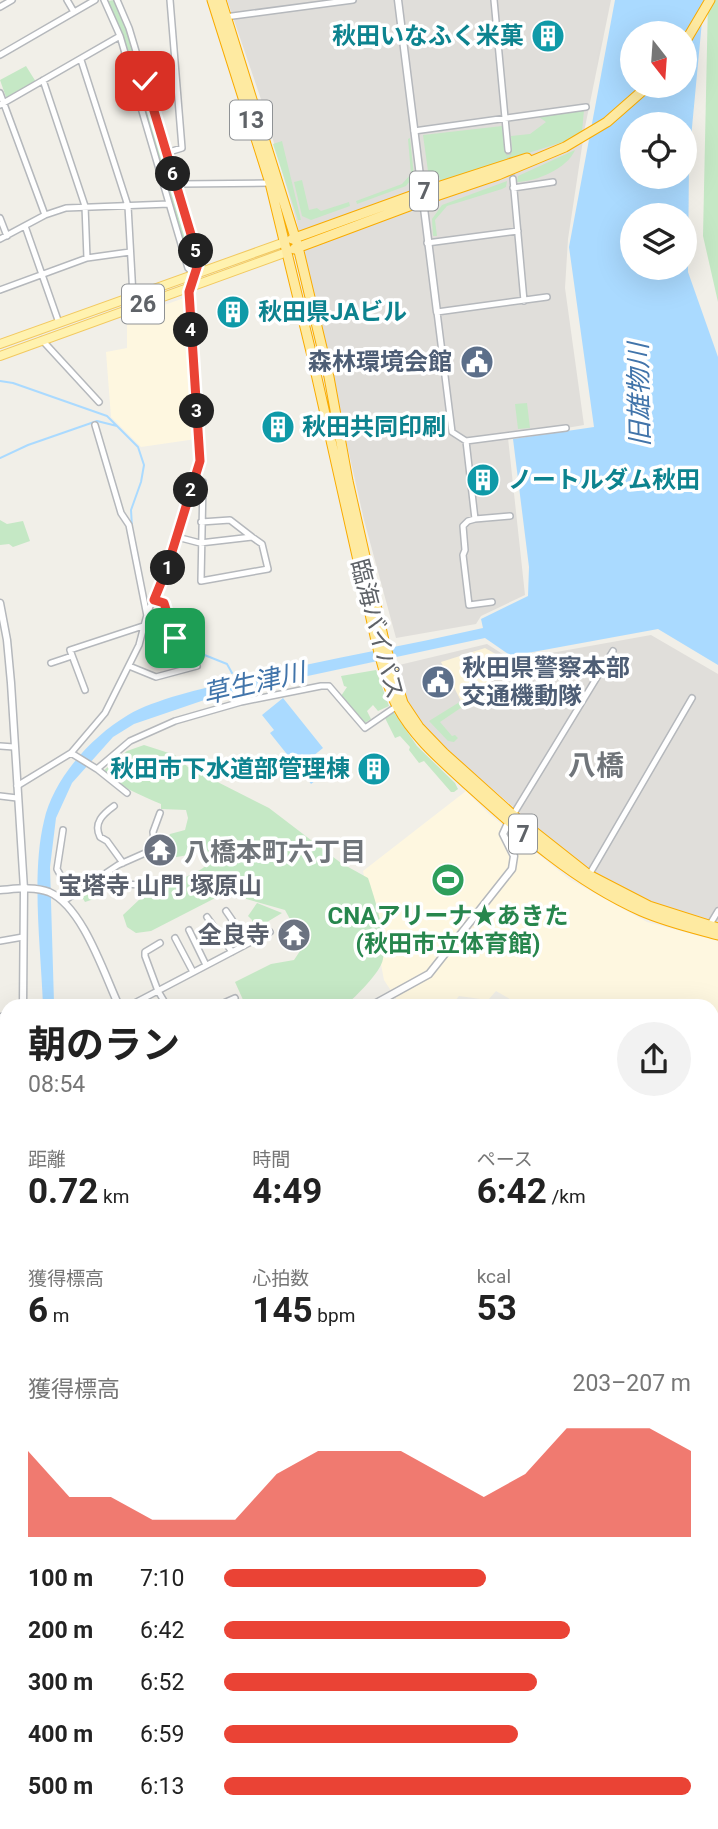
<!DOCTYPE html>
<html lang="ja">
<head>
<meta charset="utf-8">
<style>
	body { margin:0; font-family:Roboto,"Noto Sans JP",sans-serif; background:#f2f2f2; color:#222; height:100vh; display:flex; flex-direction:column; font-size:26px; white-space:nowrap }
	* { box-sizing:border-box; margin:0 }
	p { font-size:23px; color:#767676 }
	.icon { flex:none; width:38px; height:38px; fill:none; stroke:currentColor; stroke-width:2; stroke-linecap:round; stroke-linejoin:round }
	.map { position:relative; flex:1; overflow:hidden }
	.side { position:absolute; left:0px; top:999px; width:719px; height:831px; display:flex; flex-direction:column; background:#fff; border-radius:21px 21px 0 0; box-shadow:0 7px 28px #0002 }
	.side>* { flex:none }
	.needle { width:46px; rotate:163deg }
	.buttons { position:absolute; left:620px; top:21px; display:grid; gap:14px }
	.buttons a { display:grid; place-items:center; width:77px; height:77px; border-radius:50%; background:#fff; box-shadow:0 7px 28px #0002; font-size:35px }
	.pin { position:absolute; display:grid; place-items:center; width:60px; height:60px; color:#fff; margin:-30px; border-radius:14px; box-shadow:0 4px 10px #0006 }
	.km { position:absolute; width:35px; height:35px; margin:-18px; border-radius:50%; background:#222; color:#fff; font-size:19px; line-height:35px; text-align:center }
	.round { display:grid; place-items:center; flex:none; width:74px; height:74px; border-radius:37px; background:#f2f2f2 }
	.head { display:flex; align-items:center; justify-content:space-between; height:119px; padding:0 28px }
	h1 { font-size:38px; font-weight:700; line-height:52px }
	.stats { display:grid; grid-template-columns:repeat(3,1fr); gap:10px; height:119px; padding:7px 28px }
	.stats div { display:grid; align-content:center }
	.stats b { font-size:35px; font-weight:700 }
	.stats small { font-size:19px; font-weight:400 }
	.stats p { font-size:19px }
	.chart { height:196px; padding:14px 28px }
	.chart p { display:flex; justify-content:space-between }
	.chart svg { width:100%; height:126px; margin-top:7px; fill:#ea4335; opacity:.7 }
	ul { padding:0 28px; list-style:none; font-size:23px }
	li { display:grid; grid-template-columns:112px 84px 1fr; align-items:center; height:52px }
	li i { height:18px; border-radius:9px; background:#ea4335 }
	.map>svg:first-child { display:block }
	.commercial { fill:#fef7e0 }
	.industrial { fill:#e0deda }
	.education { fill:#e1ded6 }
	.green { fill:#c5e8c5 }
	.sand { fill:#fbf3d9 }
	.water { fill:#aadaff; fill-rule:evenodd }
	.lines { fill:none; stroke-linecap:round; stroke-linejoin:round }
	.stream { stroke:#aadaff; stroke-width:2 }
	.minor-tunnel { stroke:#ccccc8; stroke-width:5; stroke-dasharray:5 2.5; stroke-linecap:butt }
	.minor-casing { stroke:#b5b8bc; stroke-width:8 }
	.tertiary-casing { stroke:#b5b8bc; stroke-width:9 }
	.primary-casing { stroke:#f2c960; stroke-width:10 }
	.trunk-casing { stroke:#f9ab00; stroke-width:11 }
	.minor { stroke:#fff; stroke-width:5 }
	.tertiary { stroke:#fff; stroke-width:6 }
	.primary { stroke:#fff2af; stroke-width:8 }
	.trunk { stroke:#feeaa1; stroke-width:9 }
	.route-casing { stroke:#fff; stroke-width:14 }
	.route { stroke:#ea4335; stroke-width:9 }
	.labels { text-anchor:middle; dominant-baseline:central; stroke-width:7; stroke-linejoin:round; paint-order:stroke }
	.shield { fill:#fff; stroke:#8f9295; stroke-width:2 }
	.shield-label { font-size:23px; font-weight:bold; fill:#5f6368 }
	.culture-label { font-size:24px; font-weight:bold; fill:#0d838f; stroke:#fff; text-anchor:start }
	.service-label { font-size:24px; font-weight:bold; fill:#4e5e75; stroke:#fff; text-anchor:end }
	.street-label { font-size:24px; fill:#5f6368; stroke:#fff }
	.worship-label { font-size:24px; font-weight:bold; fill:#5b616d; stroke:#fff }
	.leisure-label { font-size:24px; font-weight:bold; fill:#27864d; stroke:#fff }
	.water-label { font-size:26px; font-style:italic; fill:#4174aa; stroke:#fff }
	.neighbourhood-label { font-size:26px; font-weight:bold; fill:#70757a; stroke:#fff }
	.quarter-label { font-size:28px; font-weight:bold; fill:#70757a; stroke:#fff }
</style>
</head>
<body>
<div class="map">
<svg width="718" height="1829" viewBox="0 0 718 1829">
	<rect width="100%" height="100%" fill="#f1efe8"/>
	<path class="commercial" d="M 187,297 L 196,439 L 141,447 L 111,417 L 106,352 L 127,348 L 127,318 Z
		M 466,791 L 489,814 L 569,879 L 647,922 L 718,941 L 718,1035 L 712,1036 L 712,1006 L 522,1006 L 496,991 L 488,1000 L 459,996 L 451,1006 L 401,1006 L 384,980 L 363,871 Z"/>
	<path class="industrial" d="M 227,0 L 611,0 L 585,127 L 568,239 L 565,288 L 584,425 L 508,438 L 525,595 L 481,616 L 476,624 L 396,638 L 364,520 L 297,223 L 263,105 Z
		M 651,635 L 718,674 L 718,924 L 648,902 L 615,886 L 581,865 L 434,739 L 407,702 L 395,666 L 487,644 L 512,660 Z"/>
	<path class="education" d="M 7,1531 L 7,1628 L 5,1630 L 0,1619 L 0,1534 Z"/>
	<path class="green" d="M 114,0 L 128,28 L 196,258 L 187,260 L 108,6 L 108,1 Z
		M 708,0 L 718,0 L 718,302 L 703,236 Z
		M 26,66 L 36,82 L 8,98 L 6,97 L 0,80 Z
		M 584,110 L 582,132 L 569,140 L 440,181 L 439,176 L 428,171 L 423,135 L 502,126 L 505,152 L 512,151 L 511,136 L 530,134 L 546,122 L 539,117 Z
		M 410,138 L 414,176 L 406,186 L 357,204 L 356,201 L 402,184 L 411,174 L 408,139 Z
		M 282,141 L 301,220 L 298,220 L 273,144 Z
		M 575,150 C 568,168 536,182 517,182 L 518,176 Z
		M 302,180 L 309,210 L 317,208 L 321,211 L 349,202 L 350,206 L 311,220 L 302,216 L 294,182 Z
		M 507,181 L 506,187 L 502,189 L 447,206 L 435,220 L 437,236 L 433,236 L 432,219 L 442,205 Z
		M 527,403 L 530,428 L 518,429 L 515,404 Z
		M 0,520 L 7,524 L 23,521 L 30,541 L 13,547 L 9,544 L 0,545 Z
		M 376,670 L 389,706 L 378,711 L 373,705 L 367,711 L 371,719 L 363,724 L 341,696 L 347,687 L 344,686 L 341,676 Z
		M 466,698 L 468,703 L 440,722 L 452,736 L 455,735 L 458,738 L 454,742 L 448,741 L 429,721 Z
		M 393,711 L 417,746 L 455,783 L 458,789 L 454,792 L 451,792 L 424,761 L 419,763 L 409,750 L 410,747 L 400,736 L 395,738 L 385,718 Z
		M 144,745 L 175,755 L 188,767 L 269,808 L 341,863 L 368,878 C 375,899 387,937 383,959 C 380,974 356,995 346,1006 L 250,1006 L 244,1002 L 235,982 L 271,964 L 294,960 L 304,945 L 285,910 L 225,893 L 151,931 L 136,933 L 127,927 L 123,915 C 134,905 143,894 157,888 C 180,878 197,876 215,858 L 211,851 L 171,858 C 163,848 163,844 170,834 L 185,830 L 188,818 L 186,810 L 161,809 L 161,804 C 140,795 120,787 103,771 L 127,751 Z
		M 107,873 L 114,879 L 97,898 L 85,902 L 79,892 Z
		M 257,903 L 282,913 L 262,925 L 262,931 L 250,937 L 247,932 L 252,927 L 252,920 L 248,916 Z"/>
	<path class="sand" d="M 485,648 L 508,661 L 509,668 L 461,701 L 441,662 Z"/>
	<path class="water" d="M 615,0 L 704,0 L 689,159 L 688,272 L 718,357 L 718,665 L 658,629 L 511,656 L 485,638 L 219,695 L 134,724 L 113,737 L 72,783 L 56,818 L 50,867 L 54,1003 L 54,1006 L 43,1006 C 41,950 31,874 44,821 C 53,779 91,737 128,715 C 155,699 202,689 233,681 C 316,661 400,647 483,628 L 481,619 L 528,596 L 529,567 L 513,439 L 594,427 L 569,247 ZM 632,33 L 684,33 L 684,86 L 632,86 ZM 632,124 L 684,124 L 684,177 L 632,177 ZM 632,215 L 684,215 L 684,268 L 632,268 Z
		M 283,698 L 323,748 L 298,768 L 270,733 L 274,730 L 262,715 Z
		M 319,755 L 330,769 L 311,784 L 301,770 Z"/>
	<g class="lines">
		<path class="stream" d="M 0,381 L 13,383 L 107,416 L 138,447 L 144,465 L 141,482 L 131,510 L 132,527
			M 0,458 L 28,445 L 97,421 L 117,426
			M 150,611 L 158,632 L 173,654 L 197,652 L 227,664 L 232,673"/>
		<path class="minor-tunnel" d="M 508,150 L 513,179"/>
		<defs>
			<path id="minor" d="M 67,0 L 74,12
				M 104,0 L 120,36 L 188,268 L 194,274
				M 494,0 L 508,150
				M 0,7 L 12,0
				M 225,17 L 353,0
				M 0,55 L 95,0
				M 81,60 L 128,206 L 133,296
				M 43,80 L 85,206 L 87,258
				M 0,93 L 45,215
				M 0,105 L 120,36
				M 414,131 L 586,107
				M 166,153 L 182,148 L 170,0
				M 513,179 L 524,301
				M 181,184 L 270,183
				M 513,188 L 553,182
				M 0,218 L 7,236
				M 25,226 L 59,323
				M 0,239 L 45,215 L 66,208 L 169,204
				M 427,243 L 518,231
				M 0,290 L 87,258 L 130,252
				M 547,297 L 437,312 L 452,432 L 466,441 L 566,428
				M 42,340 L 99,402
				M 95,425 L 121,513 L 129,525 L 147,616
				M 466,441 L 475,519 L 468,521 L 463,526 L 465,550 L 463,555 L 469,605 L 492,602
				M 475,519 L 510,516
				M 201,522 L 230,520 L 252,537
				M 177,537 L 200,543 L 252,537 L 262,544 L 268,569 L 201,581 L 203,482 L 194,483
				M 154,600 L 164,603 L 175,637 L 186,635
				M 51,663 L 72,656
				M 129,666 L 156,677 L 197,666
				M 85,690 L 70,650 L 143,626
				M 0,746 L 14,747
				M 71,753 L 97,769 L 130,741 L 175,721 L 241,702 L 321,686 L 329,686 L 365,728 L 397,706
				M 97,769 L 127,793
				M 17,786 L 71,753 L 105,713 L 139,645 L 148,611 L 168,568 L 200,461 L 189,292 L 199,261 L 129,28 L 117,0
				M 0,796 L 17,798
				M 114,806 C 103,814 93,823 100,837 L 107,841 L 123,863
				M 513,815 L 613,651
				M 63,830 L 57,869 L 72,896
				M 108,872 L 122,884 L 143,885 L 174,877
				M 589,875 L 692,698
				M 64,901 L 118,865 L 152,850 L 155,847 L 153,832 L 160,813
				M 226,911 L 248,943
				M 207,917 L 232,952
				M 709,926 L 718,911
				M 189,930 L 206,965
				M 175,938 L 193,972
				M 0,941 L 23,937
				M 160,943 L 145,952 L 145,956 L 158,991 L 167,1006
				M 129,1006 L 270,932
				M 217,1006 L 235,998
				M 0,1017 L 7,1014
				M 0,1028 L 6,1043
				M 712,1038 L 718,1037
				M 712,1073 L 718,1073
				M 0,1093 L 7,1090
				M 712,1106 L 718,1106
				M 712,1144 L 718,1145
				M 712,1180 L 718,1182
				M 712,1212 L 718,1213
				M 0,1224 L 7,1221
				M 712,1238 L 718,1242
				M 712,1257 L 718,1250
				M 0,1258 L 1,1258
				M 0,1293 L 7,1290
				M 0,1321 L 7,1336
				M 712,1341 L 718,1345
				M 712,1355 L 718,1353
				M 0,1360 L 7,1357
				M 0,1397 L 7,1414
				M 0,1475 L 7,1490
				M 712,1493 L 718,1501
				M 713,1514 L 718,1522
				M 0,1532 L 7,1529
				M 714,1545 L 718,1543
				M 0,1624 L 7,1640
				M 712,1641 L 716,1648
				M 712,1685 L 718,1681
				M 0,1701 L 7,1717
				M 712,1729 L 718,1727
				M 712,1758 L 718,1764
				M 0,1776 L 7,1791
				M 712,1783 L 718,1781
				M 712,1809 L 718,1821
				M 56,1824 L 58,1829
				M 89,1824 L 91,1829
				M 121,1824 L 123,1829
				M 154,1824 L 156,1829
				M 188,1824 L 190,1829
				M 221,1824 L 224,1829
				M 588,1824 L 590,1829
				M 645,1824 L 648,1829
				M 682,1824 L 685,1829
				M 619,1828 L 634,1824
				M 27,1829 L 40,1824
				M 258,1829 L 270,1824"/>
			<path id="tertiary" d="M 398,0 L 437,312
				M 0,603 L 7,640 L 11,683 L 24,889 L 23,1006
				M 0,890 C 15,889 34,886 49,892 C 83,907 104,974 119,1006
				M 371,1006 L 429,974 L 512,869 L 514,856 L 503,834 L 510,819
				M 0,1123 L 7,1120
				M 712,1329 L 718,1333
				M 0,1430 L 7,1427
				M 0,1739 L 7,1736
				M 328,1824 L 330,1829
				M 497,1829 L 509,1824"/>
			<path id="primary" d="M 0,344 L 285,242
				M 0,356 L 287,252"/>
			<path id="trunk" d="M 212,0 L 270,183 L 312,356 L 377,645 C 383,666 387,687 397,706 C 414,738 442,761 469,786 C 522,834 574,881 641,911 C 666,922 692,928 718,935
				M 221,0 L 298,247 L 329,377 L 348,481 L 385,645 L 403,703 L 419,727 L 444,753 L 513,815 L 589,875 L 649,906 L 718,928
				M 684,44 L 710,0
				M 292,239 L 422,192 L 527,158
				M 294,249 L 436,196 L 498,175 L 565,147 L 607,122 L 648,86"/>
		</defs>
		<use href="#minor" class="minor-casing"/>
		<use href="#tertiary" class="tertiary-casing"/>
		<use href="#primary" class="primary-casing"/>
		<use href="#trunk" class="trunk-casing"/>
		<use href="#minor" class="minor"/>
		<use href="#tertiary" class="tertiary"/>
		<use href="#primary" class="primary"/>
		<use href="#trunk" class="trunk"/>
	</g>
	<g class="lines">
		<defs>
			<path id="route" d="M 145,81 L 199,261 L 189,292 L 200,461 L 167,568 L 154,600 L 164,603 L 175,638"/>
		</defs>
		<use href="#route" class="route-casing"/>
		<use href="#route" class="route"/>
	</g>
	<defs>
		<symbol id="building-disc" viewBox="-11 -11 22 22"><circle r="9.5" fill="#0f9aa8" stroke="#fff"/><path d="M-4-6H4V6H1V3H-1V6H-4ZM-2.5-4.3h1.7v1.8h-1.7ZM.8-4.3h1.7v1.8H.8ZM-2.5-1h1.7V.8h-1.7ZM.8-1h1.7V.8H.8Z" fill="#fff"/></symbol>
		<symbol id="civic-disc" viewBox="-11 -11 22 22"><circle r="9.5" fill="#5c6f8a" stroke="#fff"/><path d="M-.6-6.5H3V-4.5H.6V-3L4-1V1h2V6H-6V1h2V-1L-.6-3ZM-1.2 2.5V6h2.4V2.5Z" fill="#fff"/></symbol>
		<symbol id="temple-disc" viewBox="-11 -11 22 22"><circle r="9.5" fill="#6b7280" stroke="#fff"/><path d="M0-6L5-2H3V0L6.5 2.5H4V6H1.5V3h-3V6H-4V2.5H-6.5L-3 0V-2H-5Z" fill="#fff"/></symbol>
		<symbol id="stadium-disc" viewBox="-11 -11 22 22"><circle r="9.5" fill="#2e9e5b" stroke="#fff"/><path d="M0-5a6.5 5 0 1 0 0 10a6.5 5 0 1 0 0-10ZM-3.5-1.8h7v3.6h-7Z" fill="#fff"/></symbol>
	</defs>
	<g fill-rule="evenodd">
		<use href="#building-disc" x="529" y="17" width="38" height="38"/>
		<use href="#building-disc" x="214" y="293" width="38" height="38"/>
		<use href="#civic-disc" x="458" y="343" width="38" height="38"/>
		<use href="#building-disc" x="259" y="408" width="38" height="38"/>
		<use href="#building-disc" x="464" y="461" width="38" height="38"/>
		<use href="#civic-disc" x="419" y="663" width="38" height="38"/>
		<use href="#building-disc" x="355" y="750" width="38" height="38"/>
		<use href="#temple-disc" x="141" y="831" width="38" height="38"/>
		<use href="#stadium-disc" x="429" y="861" width="38" height="38"/>
		<use href="#temple-disc" x="275" y="916" width="38" height="38"/>
	</g>
	<g class="labels">
		<g class="shield">
			<rect x="230" y="100.5" width="42" height="39" rx="5"/>
			<rect x="410" y="171.5" width="28" height="39" rx="5"/>
			<rect x="122" y="284.5" width="42" height="39" rx="5"/>
			<rect x="509" y="814.5" width="28" height="39" rx="5"/>
		</g>
		<g class="shield-label">
			<text x="251" y="120">13</text>
			<text x="424" y="191">7</text>
			<text x="143" y="304">26</text>
			<text x="523" y="834">7</text>
		</g>
		<g class="culture-label">
			<text x="524" y="36" text-anchor="end">秋田いなふく米菓</text>
			<text x="258" y="312">秋田県JAビル</text>
			<text x="302" y="427">秋田共同印刷</text>
			<text x="508" y="480">ノートルダム秋田</text>
			<text x="350" y="769" text-anchor="end">秋田市下水道部管理棟</text>
		</g>
		<g class="service-label">
			<text x="452" y="362">森林環境会館</text>
			<text x="462" y="668" text-anchor="start">秋田県警察本部<tspan x="462" dy="28">交通機動隊</tspan></text>
		</g>
		<g class="street-label">
			<text transform="translate(377 629) rotate(75)">臨海バイパス</text>
		</g>
		<g class="worship-label">
			<text x="160" y="886">宝塔寺 山門 塚原山</text>
			<text x="270" y="935" text-anchor="end">全良寺</text>
		</g>
		<g class="leisure-label">
			<text x="448" y="916">CNAアリーナ★あきた<tspan x="448" dy="28">(秋田市立体育館)</tspan></text>
		</g>
		<g class="water-label">
			<text transform="translate(639 395) rotate(-91)">旧雄物川</text>
			<text transform="translate(254 683) rotate(-13)">草生津川</text>
		</g>
		<g class="neighbourhood-label">
			<text x="275" y="852">八橋本町六丁目</text>
		</g>
		<g class="quarter-label">
			<text x="596" y="765">八橋</text>
		</g>
	</g>
</svg>
<div class="buttons">
<a><svg class="needle" viewBox="-14 -14 28 28"><path d="M0-13l5 13h-10z" fill="#e53935"/><path d="M0 13l5-13h-10z" fill="#767676"/></svg></a>
<a><svg class="icon" aria-label="locate" viewBox="0 0 24 24"><circle cx="12" cy="12" r="6"/><path d="M12 2v4M12 18v4M2 12h4M18 12h4"/></svg></a>
<a><svg class="icon" aria-label="layers" viewBox="0 0 24 24"><path d="M12 4l9 5-9 5-9-5zM3 14l9 5 9-5"/></svg></a>
</div>
<div class="pin" style="left:175px;top:638px;background:#1e9e55"><svg class="icon" aria-label="arrive" viewBox="0 0 24 24"><path d="M6 21V4h12l-3 4 3 4H6"/></svg></div>
<div class="pin" style="left:145px;top:81px;background:#d93025"><svg class="icon" aria-label="check" viewBox="0 0 24 24"><path d="M5 12l5 5 9-10"/></svg></div>
<b class="km" style="left:168px;top:568px">1</b>
<b class="km" style="left:191px;top:490px">2</b>
<b class="km" style="left:197px;top:411px">3</b>
<b class="km" style="left:191px;top:330px">4</b>
<b class="km" style="left:196px;top:251px">5</b>
<b class="km" style="left:173px;top:174px">6</b>
<section class="side">
<div class="head"><div><h1>朝のラン</h1><p>08:54</p></div><a class="round"><svg class="icon" aria-label="share" viewBox="0 0 24 24"><path d="M12 15V3M7 8l5-5 5 5M5 13v7h14v-7"/></svg></a></div>
<div class="stats">
<div><p>距離</p><b>0.72<small> km</small></b></div>
<div><p>時間</p><b>4:49</b></div>
<div><p>ペース</p><b>6:42<small> /km</small></b></div>
</div>
<div class="stats">
<div><p>獲得標高</p><b>6<small> m</small></b></div>
<div><p>心拍数</p><b>145<small> bpm</small></b></div>
<div><p>kcal</p><b>53</b></div>
</div>
<div class="chart"><p><span>獲得標高</span>203–207 m</p>
<svg viewBox="0 0 160 44" preserveAspectRatio="none"><path d="M0 44V14L10 30L20 30L30 38L40 38L50 38L60 22L70 14L80 14L90 14L100 22L110 30L120 22L130 6L140 6L150 6L160 14V44z"/></svg>
</div>
<ul>
<li><b>100 m</b>7:10<i style="width:56%"></i></li>
<li><b>200 m</b>6:42<i style="width:74%"></i></li>
<li><b>300 m</b>6:52<i style="width:67%"></i></li>
<li><b>400 m</b>6:59<i style="width:63%"></i></li>
<li><b>500 m</b>6:13<i style="width:100%"></i></li>
</ul>
</section>
</div>
</body>
</html>
